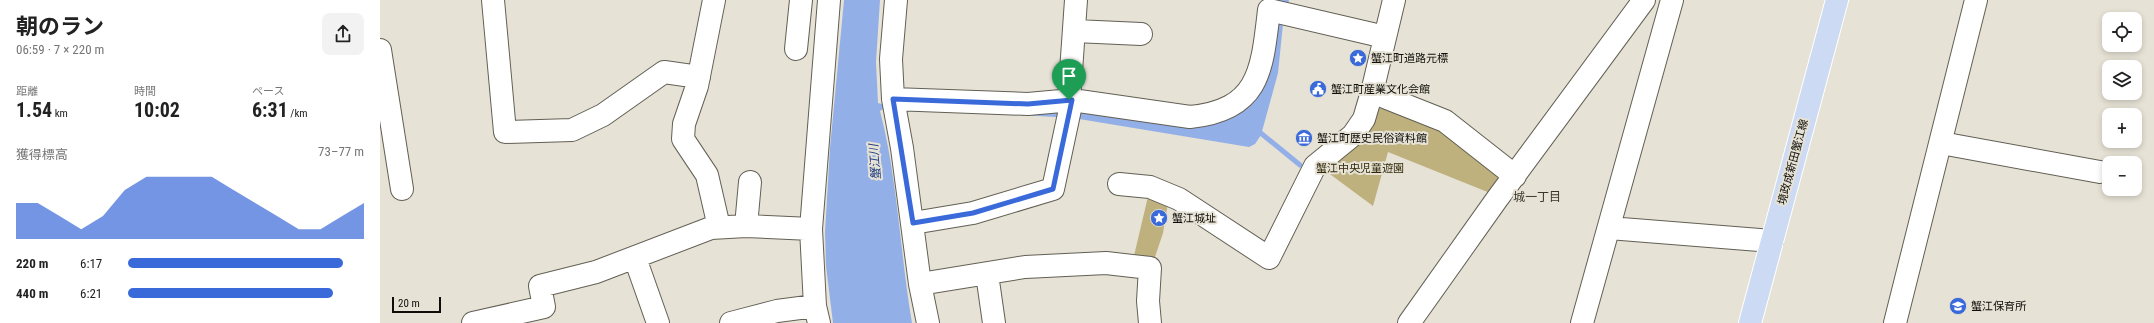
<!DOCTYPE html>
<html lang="ja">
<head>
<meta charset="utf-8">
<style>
	body { margin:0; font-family:"Roboto Condensed","Noto Sans JP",sans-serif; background:#f2f2f2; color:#222; height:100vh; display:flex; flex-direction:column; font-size:15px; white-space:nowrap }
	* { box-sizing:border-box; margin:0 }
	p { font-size:13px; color:#767676 }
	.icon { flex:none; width:22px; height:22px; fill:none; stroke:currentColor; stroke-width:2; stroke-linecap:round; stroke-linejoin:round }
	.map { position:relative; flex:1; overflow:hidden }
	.panel { display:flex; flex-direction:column; background:#fff; width:380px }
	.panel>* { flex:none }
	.buttons { position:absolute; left:1722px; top:12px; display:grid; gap:8px }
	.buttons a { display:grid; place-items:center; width:40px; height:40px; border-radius:8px; background:#fff; box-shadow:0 2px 6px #0003; font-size:20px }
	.scale { position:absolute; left:12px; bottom:10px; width:49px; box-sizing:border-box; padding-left:4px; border:2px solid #0e0d09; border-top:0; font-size:11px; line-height:14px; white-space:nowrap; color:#0e0d09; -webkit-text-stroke:3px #e6e2d5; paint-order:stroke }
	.pin { position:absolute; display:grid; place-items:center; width:34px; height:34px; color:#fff; margin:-41px -17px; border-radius:50% 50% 50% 0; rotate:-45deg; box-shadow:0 0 4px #0007 }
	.pin .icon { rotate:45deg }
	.round { display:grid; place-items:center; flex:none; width:42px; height:42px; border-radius:8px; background:#f2f2f2 }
	.overview { display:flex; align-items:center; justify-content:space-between; height:68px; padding:0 16px }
	h1 { font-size:22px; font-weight:700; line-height:30px }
	.stats { display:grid; grid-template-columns:repeat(3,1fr); gap:6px; height:68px; padding:4px 16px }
	.stats div { display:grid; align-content:center }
	.stats b { font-size:20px; font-weight:700 }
	.stats small { font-size:11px; font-weight:400 }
	.stats p { font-size:11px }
	.chart { height:112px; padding:8px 16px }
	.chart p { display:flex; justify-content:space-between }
	.chart svg { width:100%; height:72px; margin-top:4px; fill:#3a69da; opacity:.7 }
	ul { padding:0 16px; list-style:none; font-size:13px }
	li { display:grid; grid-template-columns:64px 48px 1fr; align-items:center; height:30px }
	li i { height:10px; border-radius:5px; background:#3a69da }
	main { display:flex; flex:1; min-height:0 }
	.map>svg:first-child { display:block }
	.green { fill:#bfb17e }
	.water { fill:#93afe8 }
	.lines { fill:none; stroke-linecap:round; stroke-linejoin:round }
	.stream { stroke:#93afe8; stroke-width:5 }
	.minor-casing { stroke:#625f54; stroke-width:24 }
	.major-casing { stroke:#fff; stroke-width:24 }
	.minor { stroke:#fff; stroke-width:22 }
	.major { stroke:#cddaf4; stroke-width:22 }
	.route-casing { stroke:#fff; stroke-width:8 }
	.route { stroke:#3a69da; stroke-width:5 }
	.labels { text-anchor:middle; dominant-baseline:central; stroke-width:4; stroke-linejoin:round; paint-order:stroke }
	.poi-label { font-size:11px; fill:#0e0d09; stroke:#e6e2d5; text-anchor:start }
	.street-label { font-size:11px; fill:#0e0d09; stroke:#e6e2d5 }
	.park-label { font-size:11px; fill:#31290a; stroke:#e6e2d5 }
	.water-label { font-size:12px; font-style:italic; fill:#234184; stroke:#e6e2d5 }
	.neighbourhood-label { font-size:12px; fill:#38352b; stroke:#e6e2d5 }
</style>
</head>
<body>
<main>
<section class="panel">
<div class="overview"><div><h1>朝のラン</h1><p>06:59 · 7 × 220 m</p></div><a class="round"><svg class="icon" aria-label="share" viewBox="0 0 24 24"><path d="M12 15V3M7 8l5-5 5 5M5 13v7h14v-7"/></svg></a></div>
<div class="stats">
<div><p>距離</p><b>1.54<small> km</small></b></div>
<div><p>時間</p><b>10:02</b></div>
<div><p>ペース</p><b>6:31<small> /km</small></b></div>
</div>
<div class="chart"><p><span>獲得標高</span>73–77 m</p>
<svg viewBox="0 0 160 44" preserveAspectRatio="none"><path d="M0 44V22L10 22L20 30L30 38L40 30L50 14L60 6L70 6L80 6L90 6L100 14L110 22L120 30L130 38L140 38L150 30L160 22V44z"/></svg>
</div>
<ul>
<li><b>220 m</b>6:17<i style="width:91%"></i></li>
<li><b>440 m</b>6:21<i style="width:87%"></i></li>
</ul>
</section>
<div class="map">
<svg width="1774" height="323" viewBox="0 0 1774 323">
	<rect width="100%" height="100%" fill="#e6e2d5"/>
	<path class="green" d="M 1005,107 L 1061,128 L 1119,172 L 1121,187 L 1115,195 L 1008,152 L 993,206 L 943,169 L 996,110 Z
		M 770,188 L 789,197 L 783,233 L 773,263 L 753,260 Z"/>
	<path class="water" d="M 464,0 L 500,0 L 496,62 L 498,103 L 502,104 L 503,109 L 500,111 C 518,180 520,253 532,323 L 453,323 L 446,266 L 445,232 L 450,148 Z
		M 899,0 L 909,0 L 903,24 L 898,73 L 881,135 L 875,144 L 869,147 L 693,118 L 604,113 L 694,109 L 822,124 L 863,111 L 872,104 L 877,94 L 893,50 Z"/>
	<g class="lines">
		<path class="stream" d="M 877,130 L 920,165"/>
		<defs>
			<path id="minor" d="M 113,0 L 125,132 L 192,130 L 223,115 L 284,72 L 319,77
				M 334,0 L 317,86 L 304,124 L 303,139 L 327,175 L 339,227
				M 516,0 L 511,59 L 513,99 L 522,148 L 540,284 L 548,323
				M 695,31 L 761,34
				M 416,49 L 421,0
				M 0,50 L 22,189
				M 992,92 L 1065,121 L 1135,176
				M 513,99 L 648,104 L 692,100 L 810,117 C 880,110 882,70 889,10 L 1005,37
				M 689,100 L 696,0
				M 1561,143 L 1720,172
				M 739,184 L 770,187 L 799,199 L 889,258 L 935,166 L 973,135 L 984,119 L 992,92 L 1014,0
				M 533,223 L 593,213 L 673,189 L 692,100
				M 366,226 L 370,182
				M 1229,228 L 1392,241
				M 255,258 L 278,323
				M 607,274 L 614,323
				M 540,284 L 645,267 L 726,263 L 770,268 L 768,301 L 770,323
				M 93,323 L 164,307 L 160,286 L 216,272 L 331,228 L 366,226 L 431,229
				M 351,323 L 397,311 L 435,306
				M 439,323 L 435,306 L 431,229 L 449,0
				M 1029,323 L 1117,199 L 1264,0
				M 1202,323 L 1292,0
				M 1515,323 L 1596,0"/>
			<path id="major" d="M 1370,323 L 1457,0"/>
		</defs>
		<use href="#minor" class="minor-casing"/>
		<use href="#major" class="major-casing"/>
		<use href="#minor" class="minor"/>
		<use href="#major" class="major"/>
	</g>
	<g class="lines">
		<defs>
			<path id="route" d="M 513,99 L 648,104 L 692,100 L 673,189 L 593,213 L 533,223 Z"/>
		</defs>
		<use href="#route" class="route-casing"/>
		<use href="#route" class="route"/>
	</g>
	<defs>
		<symbol id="sight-disc" viewBox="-11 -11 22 22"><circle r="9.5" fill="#3a69da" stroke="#e6e2d5"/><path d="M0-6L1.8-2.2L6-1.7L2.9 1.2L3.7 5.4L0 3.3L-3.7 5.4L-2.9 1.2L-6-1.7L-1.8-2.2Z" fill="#fff"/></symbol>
		<symbol id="civic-disc" viewBox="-11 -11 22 22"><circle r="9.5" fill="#3a69da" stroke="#e6e2d5"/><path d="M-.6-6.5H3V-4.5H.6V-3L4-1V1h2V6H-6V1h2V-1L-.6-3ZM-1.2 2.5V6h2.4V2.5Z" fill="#fff"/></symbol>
		<symbol id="museum-disc" viewBox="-11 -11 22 22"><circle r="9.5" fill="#3a69da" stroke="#e6e2d5"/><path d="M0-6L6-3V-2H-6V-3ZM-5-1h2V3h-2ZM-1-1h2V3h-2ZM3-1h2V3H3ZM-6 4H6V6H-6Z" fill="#fff"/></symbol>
		<symbol id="school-disc" viewBox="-11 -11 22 22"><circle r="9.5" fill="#3a69da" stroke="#e6e2d5"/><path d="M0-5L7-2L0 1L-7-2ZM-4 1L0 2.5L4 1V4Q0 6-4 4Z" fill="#fff"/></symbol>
	</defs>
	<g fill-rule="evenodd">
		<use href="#sight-disc" x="968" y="48" width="20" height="20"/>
		<use href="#civic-disc" x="928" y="79" width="20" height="20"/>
		<use href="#museum-disc" x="914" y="128" width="20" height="20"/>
		<use href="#sight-disc" x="769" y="208" width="20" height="20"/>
		<use href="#school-disc" x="1568" y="296" width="20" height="20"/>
	</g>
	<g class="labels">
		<g class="poi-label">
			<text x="991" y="58">蟹江町道路元標</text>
			<text x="951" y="89">蟹江町産業文化会館</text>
			<text x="937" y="138">蟹江町歴史民俗資料館</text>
			<text x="792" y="218">蟹江城址</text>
			<text x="1591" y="306">蟹江保育所</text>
		</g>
		<g class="street-label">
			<text transform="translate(1413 162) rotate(-75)">境政成新田蟹江線</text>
		</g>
		<g class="park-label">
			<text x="980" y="168">蟹江中央児童遊園</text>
		</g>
		<g class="water-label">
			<text transform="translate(495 162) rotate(-95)">蟹江川</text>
		</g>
		<g class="neighbourhood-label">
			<text x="1157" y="197">城一丁目</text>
		</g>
	</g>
</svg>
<div class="buttons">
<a><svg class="icon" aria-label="locate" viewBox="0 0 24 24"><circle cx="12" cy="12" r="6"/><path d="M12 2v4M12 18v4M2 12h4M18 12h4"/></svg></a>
<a><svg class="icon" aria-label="layers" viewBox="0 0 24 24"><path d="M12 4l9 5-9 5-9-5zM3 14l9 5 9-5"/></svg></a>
<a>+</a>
<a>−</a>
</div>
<div class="scale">20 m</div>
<div class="pin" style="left:689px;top:100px;background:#1e9e55"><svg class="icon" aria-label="arrive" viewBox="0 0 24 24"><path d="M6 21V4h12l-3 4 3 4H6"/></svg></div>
</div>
</main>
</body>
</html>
